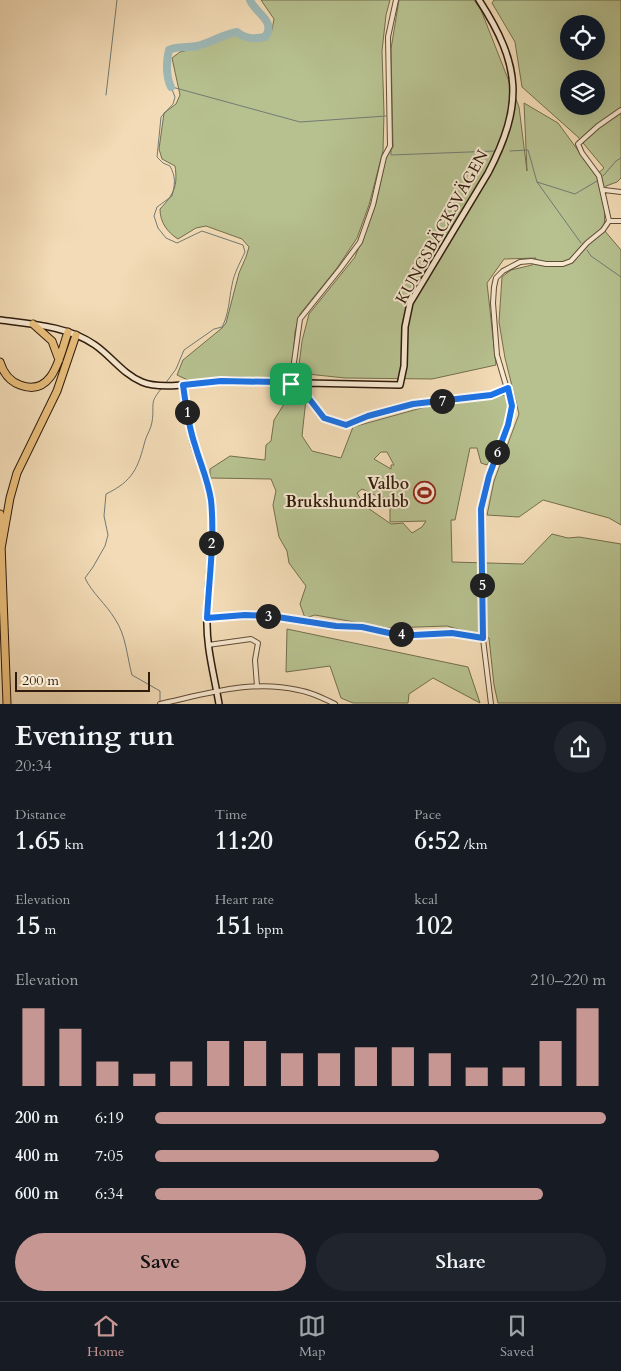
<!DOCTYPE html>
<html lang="en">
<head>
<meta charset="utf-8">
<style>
	body { margin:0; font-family:Cardo,serif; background:#20242c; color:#f1f3f6; height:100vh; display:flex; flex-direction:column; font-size:19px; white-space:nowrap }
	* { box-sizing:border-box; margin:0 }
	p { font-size:16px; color:#9ea1a6 }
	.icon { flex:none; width:28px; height:28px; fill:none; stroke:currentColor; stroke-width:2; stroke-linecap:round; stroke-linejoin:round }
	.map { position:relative; height:704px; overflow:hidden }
	.side { display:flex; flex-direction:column; background:#171b24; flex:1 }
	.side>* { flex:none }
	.tools { position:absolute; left:560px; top:15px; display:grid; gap:10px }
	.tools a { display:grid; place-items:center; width:45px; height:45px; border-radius:50%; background:#171b24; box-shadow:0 5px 20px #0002; font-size:25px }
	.scale { position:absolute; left:15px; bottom:12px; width:135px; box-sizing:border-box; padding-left:5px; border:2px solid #2f1c0c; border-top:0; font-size:14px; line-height:18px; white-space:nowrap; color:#2f1c0c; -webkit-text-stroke:4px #f7e8d0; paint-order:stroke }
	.pin { position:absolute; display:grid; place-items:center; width:42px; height:42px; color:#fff; margin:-21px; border-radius:10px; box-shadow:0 2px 8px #0006 }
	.km { position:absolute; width:25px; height:25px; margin:-12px; border-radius:50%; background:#222; color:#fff; font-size:14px; line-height:25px; text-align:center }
	.round { display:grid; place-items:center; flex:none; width:52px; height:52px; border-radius:26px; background:#20242c }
	.summary { display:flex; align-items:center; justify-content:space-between; height:85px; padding:0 15px }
	h1 { font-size:28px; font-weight:700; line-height:38px }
	.stats { display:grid; grid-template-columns:repeat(3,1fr); gap:8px; height:85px; padding:5px 15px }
	.stats div { display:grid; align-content:center }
	.stats b { font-size:25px; font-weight:700 }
	.stats small { font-size:14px; font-weight:400 }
	.stats p { font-size:14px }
	.chart { height:140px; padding:10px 15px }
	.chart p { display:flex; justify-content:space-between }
	.chart svg { width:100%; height:90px; margin-top:5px; stroke:#c59692; stroke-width:6 }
	.button { display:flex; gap:10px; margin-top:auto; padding:10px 15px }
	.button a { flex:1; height:58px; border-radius:30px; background:#c59692; color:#111; font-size:20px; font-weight:700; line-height:58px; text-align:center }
	.button a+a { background:#20242c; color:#f1f3f6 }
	ul { padding:0 15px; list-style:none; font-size:16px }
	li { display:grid; grid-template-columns:80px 60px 1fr; align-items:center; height:38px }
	li i { height:12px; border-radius:6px; background:#c59692 }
	.menu { display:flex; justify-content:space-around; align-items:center; height:70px; border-top:1px solid #363941; background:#171b24; font-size:14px; color:#9ea1a6 }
	.menu a { display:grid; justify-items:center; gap:2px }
	.menu .on { color:#c59692 }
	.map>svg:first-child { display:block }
	.green { fill:#b7c190; stroke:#736e4e; fill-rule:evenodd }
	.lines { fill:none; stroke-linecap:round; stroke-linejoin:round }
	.stream { stroke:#727a73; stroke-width:1 }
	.river { stroke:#9eb9b7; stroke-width:8 }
	.street-casing { stroke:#604c36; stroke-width:6 }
	.secondary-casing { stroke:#2f1c0c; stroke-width:8 }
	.highway-casing { stroke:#2f1c0c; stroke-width:9 }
	.street { stroke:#f7e8d0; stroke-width:4 }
	.secondary { stroke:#f7e8d0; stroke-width:5 }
	.highway { stroke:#e9be7b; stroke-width:7 }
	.route-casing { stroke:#fff; stroke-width:10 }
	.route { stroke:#1a73e8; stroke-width:6 }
	.labels { text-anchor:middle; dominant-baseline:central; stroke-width:4; stroke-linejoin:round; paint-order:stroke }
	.street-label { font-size:16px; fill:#2f1c0c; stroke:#f7e8d0 }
	.poi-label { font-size:16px; font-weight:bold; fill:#2f1c0c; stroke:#f7e8d0; text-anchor:end }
</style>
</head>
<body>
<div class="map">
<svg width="621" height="704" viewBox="0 0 621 704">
	<rect width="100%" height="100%" fill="#f2dbb6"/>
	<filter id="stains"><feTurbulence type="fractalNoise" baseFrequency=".004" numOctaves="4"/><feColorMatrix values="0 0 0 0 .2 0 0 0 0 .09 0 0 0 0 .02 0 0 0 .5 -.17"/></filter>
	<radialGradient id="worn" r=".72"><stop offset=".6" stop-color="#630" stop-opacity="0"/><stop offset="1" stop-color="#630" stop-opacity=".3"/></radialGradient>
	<path class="green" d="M 261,0 L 390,0 L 386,15 L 382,51 L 384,113 L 383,151 L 369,205 L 357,238 L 337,268 L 300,314 L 295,332 L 293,360 L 288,382 L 192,382 L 177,375 L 183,360 L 222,328 L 226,323 L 239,273 L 246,257 L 249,247 L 242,239 L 206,226 L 196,228 L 178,239 C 167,232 160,222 160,209 C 174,194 178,186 175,166 L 162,159 L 159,149 L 164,113 L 176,104 L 180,95 L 172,58 L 180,52 L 196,48 L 231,34 L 251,40 L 266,40 L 272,30 L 274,19 Z
		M 399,0 L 474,0 L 481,10 L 519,107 L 527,171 L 524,103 L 558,123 L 596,175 L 604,168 L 578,137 L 522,87 L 515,42 L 492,3 L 494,0 L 621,0 L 621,178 L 617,182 L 606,186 L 604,230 L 621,250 L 621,525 L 609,518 L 543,500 L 519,517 L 487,515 L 494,481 L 519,414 L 505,358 L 499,322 L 502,277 L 511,270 L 532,265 L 536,258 L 504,259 L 487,283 L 496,365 L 432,379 L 345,378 L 298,373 L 302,341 L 309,314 L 355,257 L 376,203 L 386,157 L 393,147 L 391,49 ZM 569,24 L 596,24 L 596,51 L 569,51 ZM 569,79 L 596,79 L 596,106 L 569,106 Z
		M 291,393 L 306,399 L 302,436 L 312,451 L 341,458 L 353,427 L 432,405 L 506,395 C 513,417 499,446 487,465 L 481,463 L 477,448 L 470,448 L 455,520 L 451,520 L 452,562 L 523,564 L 552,534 L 568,538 L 579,537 L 621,544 L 621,703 L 498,703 L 494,685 L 489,638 L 447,626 L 388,628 L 315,615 L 305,618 L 300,604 L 306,586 L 289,563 L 287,551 L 279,537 L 273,505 L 276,491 L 271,479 L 210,478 L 210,469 L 230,456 L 265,460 L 266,445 L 271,441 L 274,420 ZM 381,452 L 387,452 L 394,465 L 391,465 L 391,469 L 374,459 ZM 362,489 L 377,496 L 390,499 L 390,522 L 426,521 L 422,527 L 412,533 L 403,523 L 391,524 L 365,506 L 357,493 Z
		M 287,629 L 468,667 L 480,703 L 433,678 L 409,694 L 408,703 L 353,703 L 341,698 L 330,666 L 286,672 Z"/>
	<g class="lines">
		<path class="stream" d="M 172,87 L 300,122 L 386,116
			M 106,95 L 117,0
			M 392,126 L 392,116
			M 391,148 L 391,155 L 495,151
			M 510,151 L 528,150 L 537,182 L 581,243
			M 603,176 L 616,161 L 621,158
			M 537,182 L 575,194 L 597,181
			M 587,250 L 591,256 L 621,277
			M 165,384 L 176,369 L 184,350 L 214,329 L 222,327 C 229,314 229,299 232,285 C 234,273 240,263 245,252 L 243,245 L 202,231 L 177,243 L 166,238 L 158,228 L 154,216 L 157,207 L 172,196 C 175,184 176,177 170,166 L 163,163 L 157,157 L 161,117 L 173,104 L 175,97 L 171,87
			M 160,703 L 160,691 L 132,675 C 127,657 126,635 115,619 C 106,604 92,593 85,578 L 93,567 L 105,546 L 108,535 L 104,516 L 106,494 C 133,481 138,468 145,441 C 147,434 151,429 152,422 C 155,404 148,403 163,387"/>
		<path class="river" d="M 171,87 C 166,77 166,61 169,50 C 178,46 188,48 197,46 C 211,43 223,34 237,32 C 245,39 254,39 265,37 C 277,21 255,13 250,0"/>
		<defs>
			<path id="street" d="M 396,0 L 388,37 L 390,146 L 384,157 L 373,205 L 360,242 L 340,269 L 300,319 L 291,384 L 307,396 L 324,418 L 345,425 L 368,416 L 413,404 L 491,395 L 508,388
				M 604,190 L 621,192
				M 609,221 L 621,221
				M 207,618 L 245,615 L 271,616 L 335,626 L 362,627 L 389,633 L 414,635 L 452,633 L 483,639
				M 208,645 L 251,639 L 258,643 L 255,660 L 257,686
				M 160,704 C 206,694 251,679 298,690 C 311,692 323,698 335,704
				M 491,704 L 483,639 L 481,509 L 489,476 L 508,425 L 512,406 L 497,355 L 493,303 L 494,287 L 496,278 L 503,271 L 520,262 L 531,261 L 546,264 L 563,264 L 571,261 L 587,243 L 603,230 L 609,221 L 599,176 L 582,153 L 578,144 L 598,126 L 621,110"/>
			<path id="secondary" d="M 0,320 C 31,324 68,326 95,345 C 112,357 123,374 142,382 C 160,390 199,383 218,381 C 230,380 241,381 253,381 C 271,381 288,384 306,383 L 400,385 L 404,366 L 405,327 L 410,303 L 488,173 C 524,104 521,65 479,0
				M 183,385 C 186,405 188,425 194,445 C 200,463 208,480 211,499 C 216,538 207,578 207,617 C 206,647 214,674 219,704"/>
			<path id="highway" d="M 33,324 L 52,341 L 59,360
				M 0,362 C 3,372 9,381 20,385 C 54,398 60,354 68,332
				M 0,514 L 1,533
				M 1,544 L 7,704
				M 1,549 L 10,498 L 17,473 L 57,391 L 76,335"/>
		</defs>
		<use href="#street" class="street-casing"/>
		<use href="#secondary" class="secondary-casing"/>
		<use href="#highway" class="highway-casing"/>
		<use href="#street" class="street"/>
		<use href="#secondary" class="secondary"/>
		<use href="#highway" class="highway"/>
	</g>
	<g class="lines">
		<defs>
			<path id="route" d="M 221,381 L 276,382 L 291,384 L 307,396 L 324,418 L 346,425 L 368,416 L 413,404 L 491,395 L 508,388 L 512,406 L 508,425 L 489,476 L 481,509 L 483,638 L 452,633 L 414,635 L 389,633 L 362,627 L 336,626 L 271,616 L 245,615 L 207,618 C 209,579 215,538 211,500 C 208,480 200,463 195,445 C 188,425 186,405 183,385 Z"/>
		</defs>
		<use href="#route" class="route-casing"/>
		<use href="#route" class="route"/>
	</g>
	<defs>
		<symbol id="stadium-ring" viewBox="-11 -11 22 22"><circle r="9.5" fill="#f7e8d0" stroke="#8f2418" stroke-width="1.5"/><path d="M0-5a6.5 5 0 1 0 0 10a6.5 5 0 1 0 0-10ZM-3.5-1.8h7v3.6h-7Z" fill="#8f2418"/></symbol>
	</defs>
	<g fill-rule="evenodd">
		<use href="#stadium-ring" x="412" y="480" width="25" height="25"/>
	</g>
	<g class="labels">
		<g class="street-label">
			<text transform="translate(442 227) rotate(-61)">KUNGSBÄCKSVÄGEN</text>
		</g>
		<g class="poi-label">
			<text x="409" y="484">Valbo<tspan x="409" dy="18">Brukshundklubb</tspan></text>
		</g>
	</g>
	<rect width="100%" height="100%" filter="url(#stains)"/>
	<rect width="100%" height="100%" fill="url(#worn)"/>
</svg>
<div class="tools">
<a><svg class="icon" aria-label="locate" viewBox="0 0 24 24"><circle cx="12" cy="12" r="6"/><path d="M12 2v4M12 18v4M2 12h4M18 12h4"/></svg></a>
<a><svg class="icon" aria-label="layers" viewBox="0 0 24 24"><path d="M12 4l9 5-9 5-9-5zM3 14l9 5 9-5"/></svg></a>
</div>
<div class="scale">200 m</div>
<div class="pin" style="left:291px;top:384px;background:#1e9e55"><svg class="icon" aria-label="arrive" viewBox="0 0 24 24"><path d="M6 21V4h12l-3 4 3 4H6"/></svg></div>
<b class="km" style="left:187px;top:412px">1</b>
<b class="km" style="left:211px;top:543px">2</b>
<b class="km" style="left:268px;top:616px">3</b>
<b class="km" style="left:401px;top:634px">4</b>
<b class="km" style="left:482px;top:585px">5</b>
<b class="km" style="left:497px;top:452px">6</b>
<b class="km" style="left:442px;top:401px">7</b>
</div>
<section class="side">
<div class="summary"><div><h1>Evening run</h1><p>20:34</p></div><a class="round"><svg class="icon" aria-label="share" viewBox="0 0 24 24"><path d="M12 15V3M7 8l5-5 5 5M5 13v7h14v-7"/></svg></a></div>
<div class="stats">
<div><p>Distance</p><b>1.65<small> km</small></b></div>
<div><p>Time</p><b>11:20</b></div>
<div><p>Pace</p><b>6:52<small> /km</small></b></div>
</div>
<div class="stats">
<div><p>Elevation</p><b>15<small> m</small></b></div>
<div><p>Heart rate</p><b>151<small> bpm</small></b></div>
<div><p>kcal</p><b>102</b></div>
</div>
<div class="chart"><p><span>Elevation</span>210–220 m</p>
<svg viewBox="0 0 160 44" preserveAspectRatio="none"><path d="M5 44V6M15 44V16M25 44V32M35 44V38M45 44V32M55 44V22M65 44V22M75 44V28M85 44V28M95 44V25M105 44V25M115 44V28M125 44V35M135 44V35M145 44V22M155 44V6"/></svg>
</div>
<ul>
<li><b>200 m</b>6:19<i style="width:100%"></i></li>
<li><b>400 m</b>7:05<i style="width:63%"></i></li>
<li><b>600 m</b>6:34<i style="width:86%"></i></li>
</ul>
<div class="button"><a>Save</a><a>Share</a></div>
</section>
<nav class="menu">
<a class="on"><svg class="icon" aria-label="home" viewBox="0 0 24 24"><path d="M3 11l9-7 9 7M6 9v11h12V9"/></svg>Home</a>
<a><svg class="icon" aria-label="map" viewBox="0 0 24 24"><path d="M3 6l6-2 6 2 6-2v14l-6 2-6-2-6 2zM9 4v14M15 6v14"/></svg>Map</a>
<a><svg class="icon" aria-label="saved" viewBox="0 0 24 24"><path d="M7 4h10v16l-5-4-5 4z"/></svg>Saved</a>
</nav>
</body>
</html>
